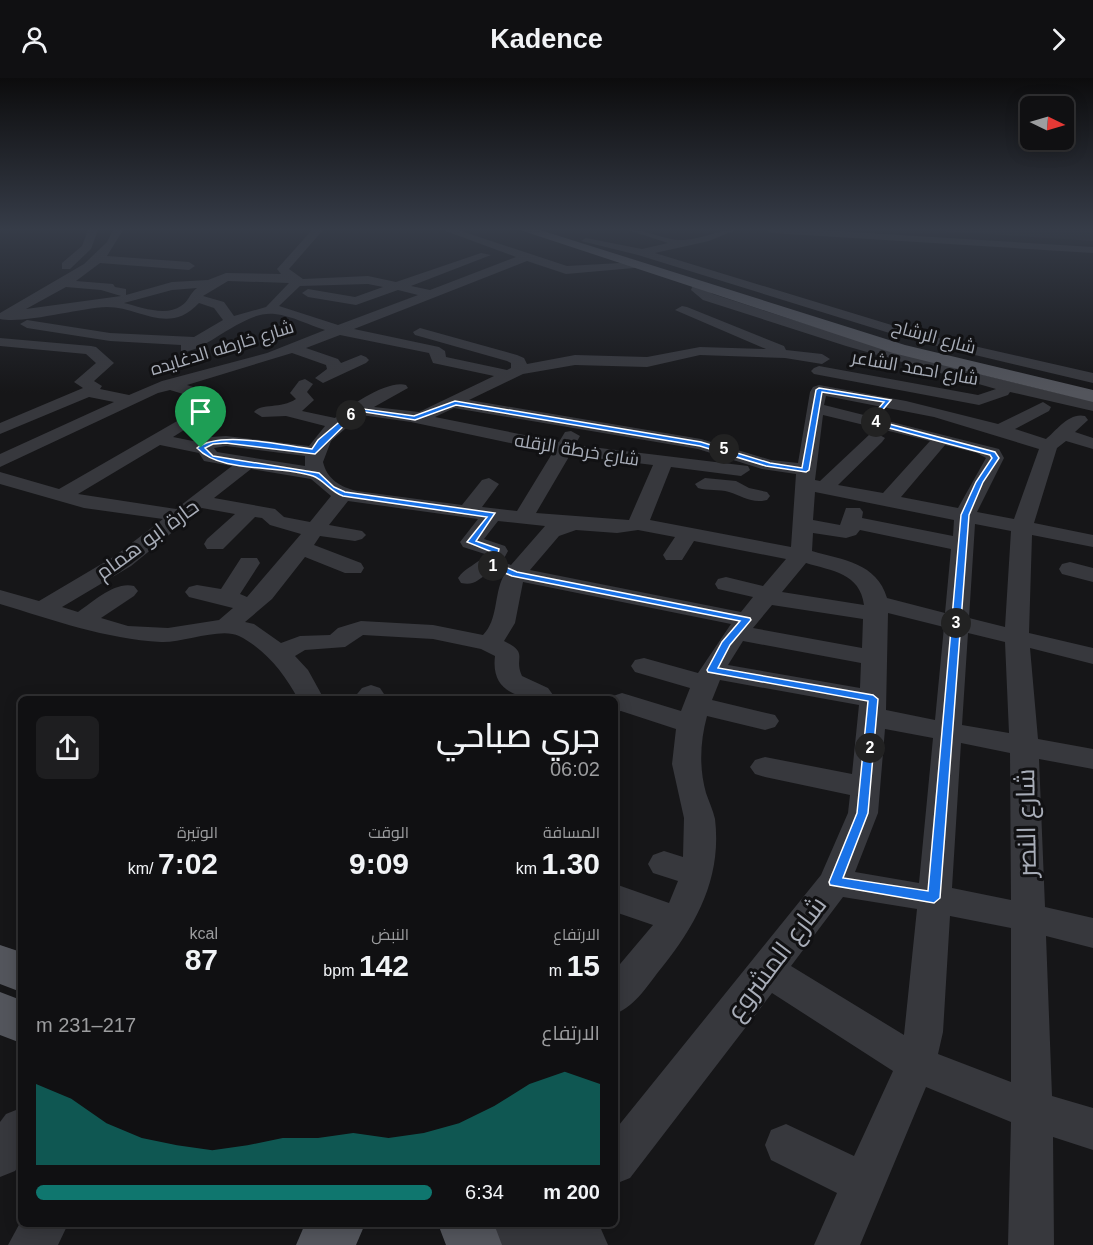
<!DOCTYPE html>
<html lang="ar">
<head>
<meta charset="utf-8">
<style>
	body { margin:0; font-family:Arial,Cairo,sans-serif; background:#1e1e20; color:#f1f3f6; direction:rtl; height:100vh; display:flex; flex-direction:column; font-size:22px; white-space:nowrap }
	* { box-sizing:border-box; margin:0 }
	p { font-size:20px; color:#9c9d9f }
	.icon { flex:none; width:33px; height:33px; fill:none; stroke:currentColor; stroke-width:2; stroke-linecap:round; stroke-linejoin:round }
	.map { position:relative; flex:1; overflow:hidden; direction:ltr }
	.sheet { position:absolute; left:18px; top:618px; width:600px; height:531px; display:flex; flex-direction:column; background:#101012; border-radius:9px; box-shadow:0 3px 15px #0003,0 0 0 2px #303032; direction:rtl }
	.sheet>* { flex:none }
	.needle { width:39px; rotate:95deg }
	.fabs { position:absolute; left:1020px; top:18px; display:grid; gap:12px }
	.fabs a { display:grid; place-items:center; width:54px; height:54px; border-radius:9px; background:#101012; box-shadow:0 3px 15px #0003,0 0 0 2px #303032; font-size:30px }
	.pin { position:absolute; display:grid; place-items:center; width:51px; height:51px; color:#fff; margin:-62px -26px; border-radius:50% 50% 50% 0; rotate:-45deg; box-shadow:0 0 6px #0007 }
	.pin .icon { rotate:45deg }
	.km { position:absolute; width:30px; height:30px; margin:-15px; border-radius:50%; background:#222; color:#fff; font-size:16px; line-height:30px; text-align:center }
	.round { display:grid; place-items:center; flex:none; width:63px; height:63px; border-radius:9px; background:#1e1e20 }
	.headline { display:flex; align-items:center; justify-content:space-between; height:102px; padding:0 18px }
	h1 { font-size:33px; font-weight:600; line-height:45px }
	.stats { display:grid; grid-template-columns:repeat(3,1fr); gap:9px; height:102px; padding:6px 18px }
	.stats div { display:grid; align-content:center }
	.stats b { font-size:30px; font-weight:600 }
	.stats small { font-size:16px; font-weight:400 }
	.stats p { font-size:16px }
	.chart { height:168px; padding:12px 18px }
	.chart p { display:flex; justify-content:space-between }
	.chart svg { width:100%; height:108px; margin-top:6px; fill:#0f766e; opacity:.7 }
	ul { padding:0 18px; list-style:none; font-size:20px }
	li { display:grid; grid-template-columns:96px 72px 1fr; align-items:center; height:45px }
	li i { height:15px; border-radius:8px; background:#0f766e }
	header { display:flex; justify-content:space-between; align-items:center; height:78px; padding:0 18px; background:#101012; font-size:27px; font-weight:600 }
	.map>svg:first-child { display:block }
	.built { fill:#222225 }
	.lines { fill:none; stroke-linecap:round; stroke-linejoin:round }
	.minor { fill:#37383d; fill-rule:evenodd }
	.major { fill:#53555c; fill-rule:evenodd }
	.route { fill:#1a73e8; stroke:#fff; stroke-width:1.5; fill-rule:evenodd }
	.labels { text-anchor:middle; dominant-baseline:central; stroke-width:6; stroke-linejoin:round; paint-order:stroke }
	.far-street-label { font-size:18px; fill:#a8adb8; stroke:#111113 }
	.street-label { font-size:21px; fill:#a8adb8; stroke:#111113 }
	.near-street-label { font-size:26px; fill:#a8adb8; stroke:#111113 }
</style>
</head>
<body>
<header><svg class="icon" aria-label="forward" viewBox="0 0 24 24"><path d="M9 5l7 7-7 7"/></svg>Kadence<svg class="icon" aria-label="person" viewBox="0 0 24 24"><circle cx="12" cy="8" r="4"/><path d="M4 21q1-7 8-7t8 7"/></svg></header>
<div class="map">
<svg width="1093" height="1167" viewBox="0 0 1093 1167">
	<rect width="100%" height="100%" fill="#161618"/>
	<path class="built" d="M 924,152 L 1093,152 L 1093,163 Z"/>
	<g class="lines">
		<path class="minor" d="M 88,152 L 98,152 L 91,171 L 70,191 L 62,191 L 62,185 L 82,168 Z
			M 113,152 L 123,152 L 107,178 L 189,184 L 195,188 L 189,192 L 100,185 L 76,203 L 113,206 L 115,209 L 126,211 L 126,217 L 172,204 L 208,202 L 226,195 L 281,196 L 277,191 L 312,152 L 323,152 L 289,191 L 303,201 L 368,198 L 396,204 L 481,175 L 491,177 L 411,208 L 430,212 L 516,179 L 443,152 L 458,152 L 567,188 L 638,184 L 640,186 L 634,190 L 566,196 L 527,183 L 354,251 L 439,269 L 445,273 L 446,279 L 507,292 L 511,290 L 511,285 L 507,283 L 415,257 L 413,254 L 420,250 L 517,277 L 524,280 L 527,286 L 575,277 L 647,279 L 700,269 L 766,271 L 675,232 L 682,228 L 687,229 L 784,268 L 786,272 L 822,276 L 830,281 L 822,286 L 785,280 L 700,277 L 647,289 L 575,287 L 523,296 L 469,322 L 701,361 L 771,382 L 798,385 L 810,314 L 813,309 L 819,307 L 906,323 L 998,346 L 1043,324 L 1051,329 L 1049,333 L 1015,351 L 1046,361 C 1056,353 1069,334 1085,338 L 1088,342 L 1075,354 L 1093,360 L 1093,371 L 1066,363 L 1057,370 L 1034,445 L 1093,457 L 1093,469 L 1032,457 L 1029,555 L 1093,570 L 1093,586 L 1030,570 L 1038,661 L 1093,671 L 1093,691 L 1039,681 L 1045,829 L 1093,840 L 1093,870 L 1046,858 L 1052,1018 L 1093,1030 L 1093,1072 L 1053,1059 L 1054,1167 L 1008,1167 L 1011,1044 L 926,1009 L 860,1167 L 814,1167 L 837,1115 L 771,1082 L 765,1067 L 771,1052 L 786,1046 L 854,1078 L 893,993 L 772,915 L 630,1100 L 615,1106 L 615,1052 L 821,797 L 848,735 L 850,717 L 765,699 L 755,696 L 750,689 L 755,682 L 765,679 L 852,696 L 859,627 L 720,602 L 712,622 L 775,637 L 779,643 L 775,649 L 765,652 L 707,638 C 700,664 699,690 706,715 C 709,724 713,732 715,741 C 722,799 697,845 663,888 C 649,905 636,928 615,936 L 615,892 L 653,847 L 615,834 L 615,806 L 669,825 L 678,803 L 653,795 L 648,786 L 653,777 L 664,773 L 683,779 L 684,740 L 672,686 L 676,651 L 621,633 L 615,634 L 615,621 L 604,621 L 622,615 L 681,633 L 690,610 L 635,594 L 631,588 L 635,582 L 644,580 L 698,595 L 731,546 L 523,504 L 515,545 L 504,563 C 530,576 513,579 522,598 L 548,610 L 556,621 C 526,621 490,619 495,578 L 481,571 L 433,561 L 363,557 L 345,569 L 305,572 L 295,578 L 308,592 L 324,621 L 298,621 C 285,596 265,571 239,558 C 221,549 182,565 161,564 C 106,561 53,542 0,526 L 0,512 L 39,523 L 115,478 L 163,441 L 84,430 L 0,406 L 0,394 L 59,411 L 198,331 L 191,324 L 193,319 L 170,312 L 158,315 L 0,389 L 0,376 L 114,324 L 89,319 L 0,356 L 0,345 L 83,310 L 74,304 L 96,285 L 86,276 L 0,268 L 0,260 L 91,268 L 96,269 L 114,285 L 94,303 L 102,308 L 100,311 L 129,317 L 162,303 L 267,275 L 325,252 C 309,247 292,238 275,236 C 244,231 201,278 181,273 L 181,267 L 110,263 L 27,250 L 20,246 L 27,242 L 110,255 L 194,259 L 223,242 L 214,230 L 199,225 C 168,258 141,229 107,229 C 78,230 25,246 0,241 L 0,235 L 84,186 L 107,164 ZM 228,203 L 289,205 L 266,229 L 234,238 L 224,224 L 203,218 ZM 368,206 L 383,209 L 355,219 L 308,211 L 302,215 L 308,219 L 356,227 L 398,212 L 418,217 L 338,247 L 279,228 L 300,208 ZM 66,209 L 101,212 L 121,218 L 26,231 ZM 197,210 C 189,216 189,223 181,228 C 166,239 140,229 124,225 L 172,212 ZM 340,257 L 429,275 L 433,285 L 494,298 L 419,334 L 374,329 L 408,310 L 406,307 C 387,302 349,328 335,340 L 302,333 L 314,322 L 307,314 L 313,306 L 305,301 L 299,303 L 290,315 L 296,321 C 281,331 261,325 254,334 L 262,339 L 286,338 L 325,348 L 309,368 L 226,358 L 211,359 L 198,364 L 173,359 L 217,331 L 208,323 L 210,317 L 208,314 L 187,307 L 292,275 L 326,287 L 327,291 L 315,300 L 323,305 L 366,285 L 369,282 L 366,279 L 361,277 L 341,285 L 338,281 L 306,270 ZM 826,318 L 934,339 L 1039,371 L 1014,441 L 977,434 L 1004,380 L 999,371 L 824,327 ZM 454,330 L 698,371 L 762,391 L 796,396 L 791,469 L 650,442 L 671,389 L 741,398 L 750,392 L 748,388 L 575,367 L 580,358 L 571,353 L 565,354 L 559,364 L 435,339 ZM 361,337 L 411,344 L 553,374 L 517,433 L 482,429 L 499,406 L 489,400 L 482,402 L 462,427 L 357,413 C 340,409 327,401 323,384 L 331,363 ZM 823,337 L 930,363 L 883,415 L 838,407 L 882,364 L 885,360 L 876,355 L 870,356 L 820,403 L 815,402 ZM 160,367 L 199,375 L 204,383 L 232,388 L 176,431 L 78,416 ZM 945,367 L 977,375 L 986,380 L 958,430 L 901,419 ZM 226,368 L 305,378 L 305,388 L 217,374 L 214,370 ZM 570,377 L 653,387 L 629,442 L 536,435 ZM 251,391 L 311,401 L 331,418 L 310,444 L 284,439 L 275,431 L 214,420 ZM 815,414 L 954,442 L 953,458 L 862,440 L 863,434 L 860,430 L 846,430 L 840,447 L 813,442 ZM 348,423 L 478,441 L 460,464 L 463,469 L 485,476 C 479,486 465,489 458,500 L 461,505 C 475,508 478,501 489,495 L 503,499 C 494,517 498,542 483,557 L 433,547 L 361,543 L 338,550 L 330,557 L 300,558 L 281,565 L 254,546 L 245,544 L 272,521 L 305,479 L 345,495 L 361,495 L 364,490 L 361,485 L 314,467 L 320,458 L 355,463 L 362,461 L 366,457 L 362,453 L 329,447 ZM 202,430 L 235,436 L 207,461 L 204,466 L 207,471 L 223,471 L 255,439 L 262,440 L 270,447 L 301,456 L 247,519 L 240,516 L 260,485 L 257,480 L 241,480 L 221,511 L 197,507 L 189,509 L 185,514 L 189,519 L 233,530 L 219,542 L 168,550 L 128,548 L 101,540 L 134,518 L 138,513 L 134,508 C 115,503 94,523 78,534 L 62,529 L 131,488 ZM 498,443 L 545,448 L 511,487 L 502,484 L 508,473 L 505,468 L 484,461 ZM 975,446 L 1011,453 L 1005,549 L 969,540 ZM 576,452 L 617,455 L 638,452 L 675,459 L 663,477 L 666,482 L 682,482 L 694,463 L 786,481 L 763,508 L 726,499 L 718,501 L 715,506 L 718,511 L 753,519 L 741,534 L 530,492 L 559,458 ZM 860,452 L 951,471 L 945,535 L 887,520 C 877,485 843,482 812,473 L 813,455 L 846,460 L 856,457 ZM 806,485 C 832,493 860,495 864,527 L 782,514 ZM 772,527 L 863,541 L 862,570 L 753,550 ZM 888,535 L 944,549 L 935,642 L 886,632 ZM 968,555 L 1005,564 L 1009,655 L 962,647 ZM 743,563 L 861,585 L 860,610 L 728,587 ZM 885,651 L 933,660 L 919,805 L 855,794 L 878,735 ZM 961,665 L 1010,675 L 1011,822 L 952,810 ZM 843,819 L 917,831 L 904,957 L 791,888 ZM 950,838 L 1011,850 L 1011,1004 L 938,976 L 943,954 Z
			M 628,152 C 647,151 665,163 684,162 C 702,161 717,152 735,152 L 709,163 L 655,175 L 921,256 L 1093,295 L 1093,305 L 912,262 L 638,177 L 581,163 L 586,160 L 642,171 L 668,165 Z
			M 767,152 L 819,152 L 1093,169 L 1093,175 L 772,155 Z
			M 698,203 L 702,204 L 704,211 L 713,216 C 838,257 964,295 1093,323 L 1093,333 L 1010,314 L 1008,317 L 979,327 L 814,296 L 811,293 L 814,290 L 819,288 L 978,317 L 996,311 L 846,268 L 703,222 L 691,212 L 694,204 Z
			M 705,400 L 736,403 L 749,410 L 767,414 L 770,418 L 767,422 C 752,426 742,418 729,414 C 719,411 708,413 698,410 L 695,406 Z
			M 1070,484 L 1093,490 L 1093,504 L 1062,496 L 1059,491 L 1062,486 Z
			M 371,607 L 380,610 L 384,616 L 381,621 L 353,621 L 362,610 Z
			M 21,1030 L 21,1085 L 15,1093 L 0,1099 L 0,1044 L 6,1036 Z
			M 21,1143 L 21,1146 L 68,1146 L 58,1167 L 8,1167 Z
			M 448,1146 L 589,1146 L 601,1151 L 608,1167 L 458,1167 L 453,1165 Z"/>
		<path class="major" d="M 520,152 L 540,152 L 905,267 L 1093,312 L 1093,324 L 893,275 Z
			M 0,867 L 21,874 L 21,914 L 0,906 Z
			M 0,914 L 21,922 L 21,965 L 0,957 Z
			M 305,1146 L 365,1146 L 356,1167 L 296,1167 Z
			M 438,1146 L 494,1146 L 502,1167 L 446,1167 Z"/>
	</g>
	<linearGradient id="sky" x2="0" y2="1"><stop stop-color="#0c0c0d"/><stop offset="0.48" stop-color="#363c48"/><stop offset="1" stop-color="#363c48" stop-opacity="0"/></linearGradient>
	<rect width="1093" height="315" fill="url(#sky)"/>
	<path class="route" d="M 819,310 L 891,322 L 874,342 L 995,374 L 999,380 L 983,404 L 969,437 L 940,820 L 934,825 L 830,807 L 829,804 L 857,735 L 868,623 L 708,594 L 707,592 L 722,564 L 740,543 L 512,498 L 488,488 L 492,474 L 467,464 L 487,439 L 343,418 C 331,414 324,402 313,398 C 280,386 221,396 197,370 C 220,352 284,368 312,371 L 318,362 L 356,330 L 414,338 L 455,323 L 701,364 L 770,385 L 802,390 L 816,312 ZM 822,314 L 884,324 L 867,344 L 990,377 L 992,380 L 976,404 L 961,437 L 928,813 L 843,800 L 868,735 L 878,621 L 873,617 L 718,590 L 730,567 L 751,542 L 750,540 L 517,494 L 496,485 L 499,471 L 476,463 L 495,435 L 345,414 L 334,409 L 319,395 L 213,378 L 205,370 L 213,366 L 226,365 L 315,376 L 359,333 L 415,342 L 456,327 L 700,368 L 766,388 L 806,394 L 809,392 Z"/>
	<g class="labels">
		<g class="far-street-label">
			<text transform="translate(934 259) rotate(15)">شارع الرشاح</text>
			<text transform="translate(222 270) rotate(-17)">شارع خارطه الدغايده</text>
			<text transform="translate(915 290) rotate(10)">شارع احمد الشاعر</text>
			<text transform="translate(577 372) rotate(9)">شارع خرطة الزقله</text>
		</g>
		<g class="street-label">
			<text transform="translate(147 461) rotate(-36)">حارة ابو همام</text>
		</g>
		<g class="near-street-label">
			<text transform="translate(1026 745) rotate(-91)">شارع النصر</text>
			<text transform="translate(776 880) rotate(-53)">شارع المشروع</text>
		</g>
	</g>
</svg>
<div class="fabs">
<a><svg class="needle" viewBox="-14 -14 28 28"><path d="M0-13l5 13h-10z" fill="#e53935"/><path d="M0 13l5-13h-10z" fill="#9c9d9f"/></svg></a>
</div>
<div class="pin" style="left:201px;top:370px;background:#1e9e55"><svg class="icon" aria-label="arrive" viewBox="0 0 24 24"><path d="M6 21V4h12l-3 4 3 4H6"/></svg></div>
<b class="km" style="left:493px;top:488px">1</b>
<b class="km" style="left:870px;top:670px">2</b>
<b class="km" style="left:956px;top:545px">3</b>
<b class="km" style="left:876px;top:344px">4</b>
<b class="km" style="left:724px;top:371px">5</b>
<b class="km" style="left:351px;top:337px">6</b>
<section class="sheet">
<div class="headline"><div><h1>جري صباحي</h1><p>06:02</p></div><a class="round"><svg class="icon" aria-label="share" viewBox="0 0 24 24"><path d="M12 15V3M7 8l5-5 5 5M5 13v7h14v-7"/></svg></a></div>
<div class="stats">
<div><p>المسافة</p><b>1.30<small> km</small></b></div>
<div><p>الوقت</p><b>9:09</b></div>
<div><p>الوتيرة</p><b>7:02<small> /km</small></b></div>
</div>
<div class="stats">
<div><p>الارتفاع</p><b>15<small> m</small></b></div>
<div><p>النبض</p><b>142<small> bpm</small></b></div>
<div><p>kcal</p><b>87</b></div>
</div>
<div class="chart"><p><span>الارتفاع</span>217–231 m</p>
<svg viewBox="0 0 160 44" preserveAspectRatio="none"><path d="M0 44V11L10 17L20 27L30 33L40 36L50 38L60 36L70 33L80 33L90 31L100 33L110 31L120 27L130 20L140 11L150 6L160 11V44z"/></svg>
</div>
<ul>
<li><b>200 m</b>6:34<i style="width:100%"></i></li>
</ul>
</section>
</div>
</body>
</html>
